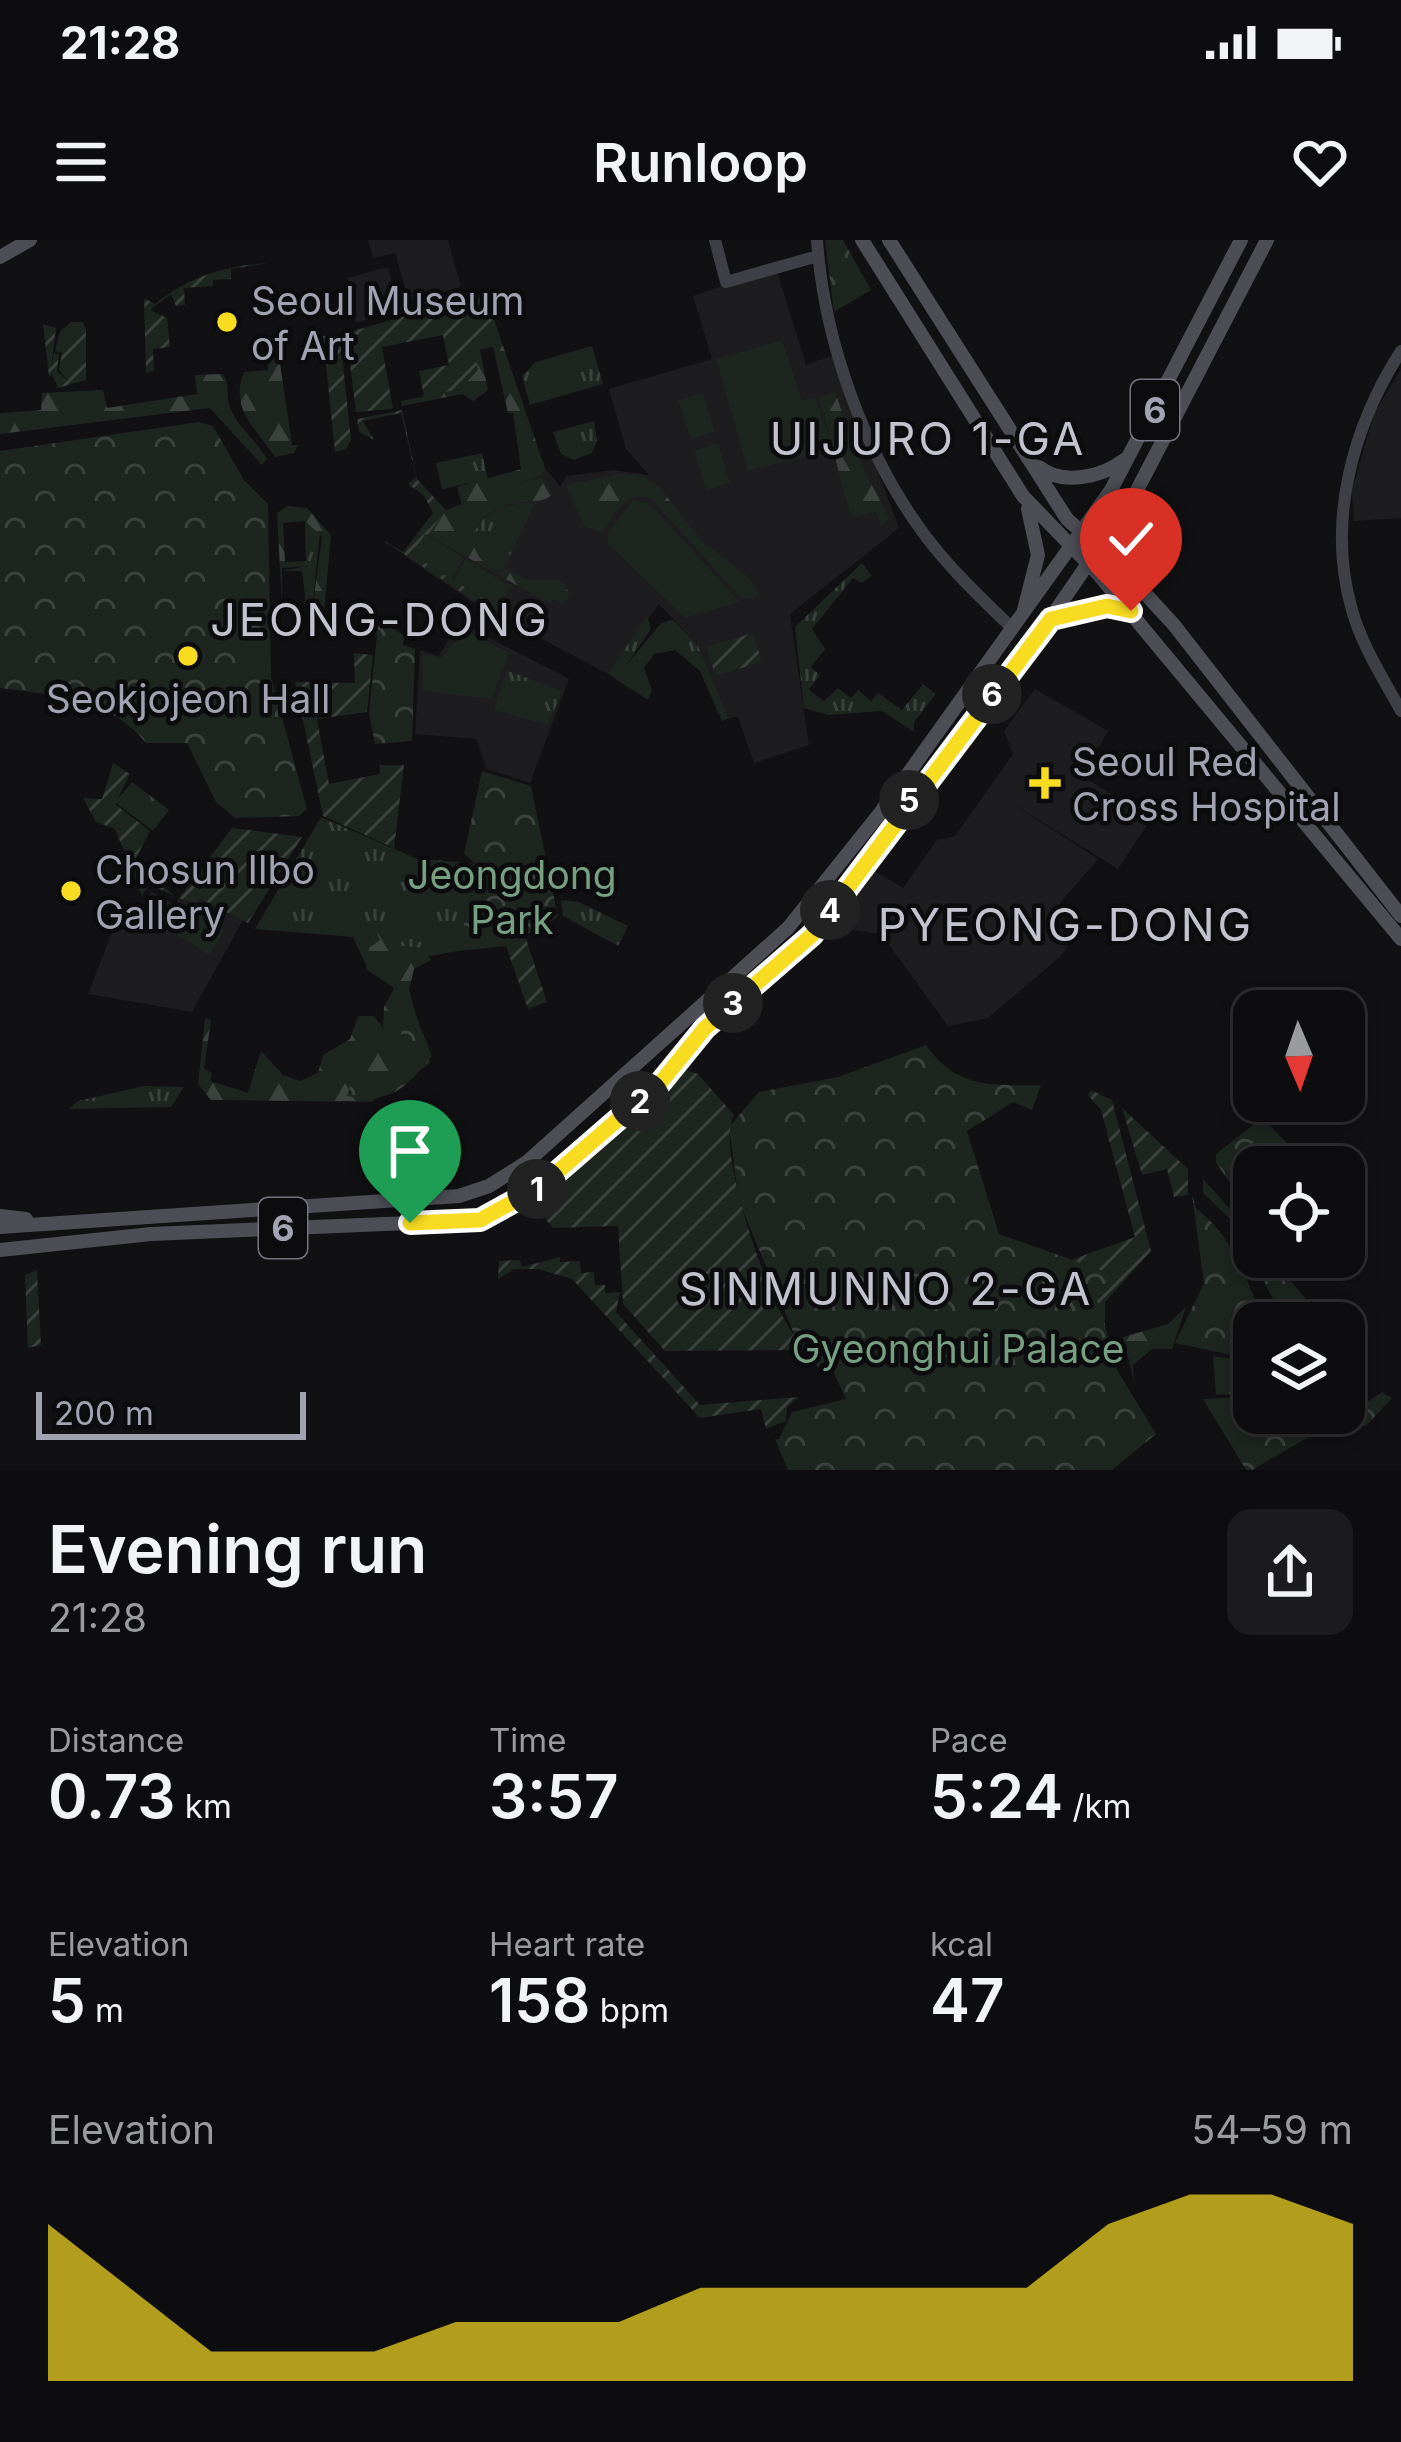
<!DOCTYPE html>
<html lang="en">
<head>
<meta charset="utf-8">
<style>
	body { margin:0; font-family:Inter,sans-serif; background:#1b1a1c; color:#f1f3f6; height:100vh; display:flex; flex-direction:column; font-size:45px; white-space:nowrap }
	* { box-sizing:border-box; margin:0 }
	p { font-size:39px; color:#9a9b9e }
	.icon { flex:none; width:66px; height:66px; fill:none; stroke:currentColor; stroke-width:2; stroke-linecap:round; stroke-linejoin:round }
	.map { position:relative; height:1230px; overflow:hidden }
	.sheet { display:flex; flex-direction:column; background:#0d0c0e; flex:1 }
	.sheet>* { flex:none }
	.needle { width:78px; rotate:178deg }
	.fabs { position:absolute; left:1233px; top:750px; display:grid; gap:24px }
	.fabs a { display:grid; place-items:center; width:132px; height:132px; border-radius:24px; background:#0d0c0e; box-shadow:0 6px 18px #0003,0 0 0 3px #2d2c2e; font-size:60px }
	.scale { position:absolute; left:36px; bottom:30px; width:270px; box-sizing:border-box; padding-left:12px; border:6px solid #a1a3b3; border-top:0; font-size:33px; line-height:42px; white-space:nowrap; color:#a1a3b3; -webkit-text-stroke:9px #0c0b0d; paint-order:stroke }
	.pin { position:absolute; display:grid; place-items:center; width:102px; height:102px; color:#fff; margin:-123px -51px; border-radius:50% 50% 50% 0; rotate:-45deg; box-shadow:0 0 12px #0007 }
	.pin .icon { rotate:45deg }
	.km { position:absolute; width:60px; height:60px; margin:-30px; border-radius:50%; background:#222; color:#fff; font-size:33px; line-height:60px; text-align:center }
	.round { display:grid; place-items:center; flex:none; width:126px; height:126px; border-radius:24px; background:#1b1a1c }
	.overview { display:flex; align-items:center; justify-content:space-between; height:204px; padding:0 48px }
	h1 { font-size:66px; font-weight:600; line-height:90px }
	.metrics { display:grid; grid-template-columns:repeat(3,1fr); gap:18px; height:204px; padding:12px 48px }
	.metrics div { display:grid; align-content:center }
	.metrics b { font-size:60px; font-weight:600 }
	.metrics small { font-size:33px; font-weight:400 }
	.metrics p { font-size:33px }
	.chart { height:336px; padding:24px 48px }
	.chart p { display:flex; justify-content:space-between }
	.chart svg { width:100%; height:216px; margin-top:12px; fill:#f8dc22; opacity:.7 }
	.status { display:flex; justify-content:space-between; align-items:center; height:84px; padding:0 60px; background:#0d0c0e; direction:ltr }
	.status svg { height:33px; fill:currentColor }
	header { display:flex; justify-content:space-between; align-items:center; height:156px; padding:0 48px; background:#0d0c0e; font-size:54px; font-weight:600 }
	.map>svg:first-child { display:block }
	.built { fill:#1d1c1f }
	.grass { fill:url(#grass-tufts) }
	.forest { fill:url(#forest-firs) }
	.park { fill:url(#park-crowns) }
	.garden { fill:url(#garden-furrows) }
	.pitch { fill:#1d251f }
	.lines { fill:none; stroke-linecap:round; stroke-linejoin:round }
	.secondary { stroke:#3f3f47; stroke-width:12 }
	.primary { stroke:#4d4d56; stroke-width:14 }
	.route-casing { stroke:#fff; stroke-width:24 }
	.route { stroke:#f8dc22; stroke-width:15 }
	.poi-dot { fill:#f8dc22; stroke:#0c0b0d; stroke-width:4.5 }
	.labels { text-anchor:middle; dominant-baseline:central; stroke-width:9; stroke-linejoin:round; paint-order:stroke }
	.shield { fill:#0c0b0d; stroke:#747581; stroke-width:3 }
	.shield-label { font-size:36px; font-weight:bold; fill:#a1a3b3 }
	.poi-label { font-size:39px; fill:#a1a3b3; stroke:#0c0b0d; text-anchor:start }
	.park-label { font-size:39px; fill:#779f82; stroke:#0c0b0d }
	.quarter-label { font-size:45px; letter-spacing:3px; fill:#c2c3cf; stroke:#0c0b0d }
</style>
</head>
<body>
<div class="status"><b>21:28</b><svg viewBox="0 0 49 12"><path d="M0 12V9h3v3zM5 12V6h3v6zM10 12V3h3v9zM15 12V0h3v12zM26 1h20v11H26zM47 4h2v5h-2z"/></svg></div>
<header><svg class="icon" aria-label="menu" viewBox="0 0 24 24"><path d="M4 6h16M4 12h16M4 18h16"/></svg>Runloop<svg class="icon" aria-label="heart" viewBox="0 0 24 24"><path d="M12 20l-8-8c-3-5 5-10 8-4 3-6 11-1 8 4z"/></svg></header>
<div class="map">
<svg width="1401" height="1230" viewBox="0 0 1401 1230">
	<defs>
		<pattern id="grass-tufts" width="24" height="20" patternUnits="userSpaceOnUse" patternTransform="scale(3)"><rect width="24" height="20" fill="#1d251f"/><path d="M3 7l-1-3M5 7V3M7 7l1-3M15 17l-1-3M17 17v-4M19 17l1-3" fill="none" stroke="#3b423d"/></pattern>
		<pattern id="forest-firs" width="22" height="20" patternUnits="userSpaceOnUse" patternTransform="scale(3)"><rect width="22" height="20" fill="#1d251f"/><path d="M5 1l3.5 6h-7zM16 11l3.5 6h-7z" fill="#3b423d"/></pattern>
		<pattern id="park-crowns" width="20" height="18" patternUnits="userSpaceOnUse" patternTransform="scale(3)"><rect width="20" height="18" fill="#1d251f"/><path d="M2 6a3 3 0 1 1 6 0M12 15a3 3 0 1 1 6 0" fill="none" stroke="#3b423d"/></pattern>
		<pattern id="garden-furrows" width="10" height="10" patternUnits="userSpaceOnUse" patternTransform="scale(3)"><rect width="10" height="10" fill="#1d251f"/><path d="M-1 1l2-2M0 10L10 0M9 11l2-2" fill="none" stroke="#3b423d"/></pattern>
	</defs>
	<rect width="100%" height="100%" fill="#111012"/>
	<path class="built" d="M 368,0 L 448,0 L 461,47 L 409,61 L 395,13 L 373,18 Z
		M 388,27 L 399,70 L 356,83 L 347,38 Z
		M 776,28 L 806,125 L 834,115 L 899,288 L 790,374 L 809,505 L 754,523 L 738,477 L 729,478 L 698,406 L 659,364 L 608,434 L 474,363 L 405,316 L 447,269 L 542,235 L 545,228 L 560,246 L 566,236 L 614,230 L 649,235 L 626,209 L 609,149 L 712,119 L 693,56 Z
		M 1401,129 L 1401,278 L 1354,281 L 1352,250 L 1374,174 Z
		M 465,385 L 569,439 L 530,543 L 487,529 L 476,499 L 415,494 L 420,410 L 438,416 L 458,386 Z
		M 1035,449 L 1108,491 L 1082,536 L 1151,579 L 1118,629 L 1010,562 L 1098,619 L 1048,677 L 1072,700 L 1060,717 L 988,778 L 948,786 L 882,695 L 835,686 L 872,630 L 903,648 L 937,600 L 955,596 L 1013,514 L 1004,491 Z
		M 151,651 L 175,665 L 179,658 L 194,664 L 199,659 L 243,680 L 192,772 L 88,754 L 112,692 L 137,685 Z"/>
	<path class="grass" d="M 592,106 L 603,144 L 530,165 L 522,136 L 536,122 Z
		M 594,181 L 597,201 L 592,213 L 574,220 L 561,214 L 553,192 Z
		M 482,213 L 488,239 L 442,249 L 436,223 Z
		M 536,262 L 503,330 L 496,332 L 477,317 L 471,304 C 476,272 508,263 536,262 Z
		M 305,281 L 320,292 L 312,371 L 307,372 L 302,331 L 282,331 L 306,326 Z
		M 862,323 L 872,336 L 861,343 L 853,338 L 812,389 L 825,409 L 811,427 L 820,435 L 809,450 L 824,461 L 838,448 L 851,458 L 858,450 L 871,461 L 878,453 L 902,470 L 923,444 L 936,454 L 914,482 L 914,492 L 882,471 L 828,475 L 804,468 L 795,387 Z
		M 647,376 L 651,389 L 625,427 L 661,383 L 673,380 L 698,406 L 729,478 L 722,481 L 700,431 L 675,410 L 654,414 L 644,428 L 652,450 L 648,460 L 608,434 Z
		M 506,430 L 562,451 L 548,485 L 494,470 Z
		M 132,542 L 169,570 L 153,591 L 115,562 Z
		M 321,577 L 415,618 L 477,624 L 458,711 L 367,727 L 353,697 L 255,689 Z
		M 561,660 L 579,662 L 628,686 L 618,706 L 563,676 Z
		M 144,846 L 184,847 L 171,867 L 69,869 L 78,861 Z
		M 1213,1116 L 1242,1120 L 1240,1154 L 1216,1155 Z"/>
	<path class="forest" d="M 498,91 L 545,228 L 542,235 L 516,245 L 541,237 L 553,254 C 540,266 524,259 507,265 C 466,279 462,311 497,333 L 506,329 L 527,340 L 560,340 L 570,354 L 565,364 L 553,359 L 550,364 L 426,294 L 447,270 L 462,265 L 457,247 L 521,229 L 513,173 L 508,173 L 493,107 L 480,110 L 488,150 L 473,161 L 462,154 L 402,166 L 401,161 L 461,149 L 471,99 Z
		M 282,96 L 277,103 L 292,205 L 298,205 L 294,213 L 275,217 C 255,187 229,169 244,132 L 268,130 L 267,99 Z
		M 222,134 C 232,144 224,156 231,170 C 239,187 257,202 267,219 L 262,225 L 210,168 L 0,194 L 0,173 L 41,170 L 42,153 L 103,150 L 107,168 L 197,154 L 195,135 Z
		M 835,152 L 858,218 L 889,278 L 882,287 L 876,272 L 852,277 C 837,236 833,197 818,157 Z
		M 623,233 L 644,236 L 659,247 L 703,302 L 748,337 L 760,357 L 742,359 L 650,258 C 622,251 616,273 603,293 L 584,286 L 566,245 Z
		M 288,266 L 307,268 L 331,295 L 324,371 L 312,371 L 322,297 L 305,281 L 283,283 L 285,322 L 306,321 L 306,326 L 282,328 L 282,365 L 277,273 Z
		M 369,672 L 393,705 L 423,708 L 431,720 L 414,729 L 409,750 L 430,823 L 423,828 L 420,824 L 372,862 L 211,860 L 198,844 L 205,778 L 211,780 L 204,829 L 212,833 L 210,841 L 248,853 L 261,811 L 283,835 L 300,841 L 318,833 L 323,815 L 350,799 L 358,776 L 374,776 L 383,788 L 384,767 L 394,748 L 366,729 L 369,708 L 380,700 Z
		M 1186,1067 L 1172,1109 L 1152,1109 L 1133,1125 L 1134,1141 L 1123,1097 L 1168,1084 Z"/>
	<path class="park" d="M 825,0 L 843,0 L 871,50 L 834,72 Z
		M 199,182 L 213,186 L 244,240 L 268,264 L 271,437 L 307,569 L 299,576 L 235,578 L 216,562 L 187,503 L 146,503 C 112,459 52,455 0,448 L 0,211 Z
		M 366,372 L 405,396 L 403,405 L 415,409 L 412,501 L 375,504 L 369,473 L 377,395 L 365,391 Z
		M 482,531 L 531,546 L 558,677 L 506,706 L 458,711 L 477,625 L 464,614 Z
		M 410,761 L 432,816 C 405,849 391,864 347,856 L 355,832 L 390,835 Z
		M 926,805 C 957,849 991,845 1041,845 L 1032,870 L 1013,862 L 967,891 L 999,994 L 1112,1034 L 1098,1060 L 1117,1130 L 1156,1194 L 1112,1230 L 788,1230 L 775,1199 L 779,1199 L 792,1172 L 846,1159 L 831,1127 L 817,1127 L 814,1105 L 794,1094 L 739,961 L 729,887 L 759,852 L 838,837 Z
		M 1262,878 L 1286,902 L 1268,920 L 1270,927 L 1264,927 L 1264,915 L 1280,906 L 1262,911 L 1254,942 L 1246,936 L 1254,953 L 1242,959 L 1216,923 L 1216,914 Z
		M 1203,939 L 1254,996 L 1254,1017 L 1271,1017 L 1326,1083 L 1314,1083 L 1291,1062 L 1283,1067 L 1291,1082 L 1286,1083 L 1230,979 L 1203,953 Z
		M 1192,955 L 1196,968 C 1238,1002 1243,1035 1265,1083 L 1254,1083 L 1254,1173 L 1314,1173 L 1317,1192 L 1252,1230 L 1246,1230 L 1203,1159 L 1243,1157 L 1246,1118 L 1175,1103 L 1204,1043 Z
		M 1382,1152 L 1392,1158 L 1366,1186 L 1326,1186 L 1327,1173 L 1344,1173 L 1344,1160 L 1358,1168 Z"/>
	<path class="garden" d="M 269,23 L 231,29 L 231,39 L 213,40 L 213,46 L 184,48 L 185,65 L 176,66 L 171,54 L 150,70 L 167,78 L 170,107 L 153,109 L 154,131 L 146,133 L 144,58 L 155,64 C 191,36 223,26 269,23 Z
		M 485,53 L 498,91 L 472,99 L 478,130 L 460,149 L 424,157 L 419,131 L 449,125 L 443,95 L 382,107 L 393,169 L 356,172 L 346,93 Z
		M 71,82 L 83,82 L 86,90 L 86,140 L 58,148 L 52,134 L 49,137 L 43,84 L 56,88 L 51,129 L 54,113 L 59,114 L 57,131 L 69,142 L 59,130 L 62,113 L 55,111 L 60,92 Z
		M 340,95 L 351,200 L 346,209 L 335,212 L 323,96 Z
		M 402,170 L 417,239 L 446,270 L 413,315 L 491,363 L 505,343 L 512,345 L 494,374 L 378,297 L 403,312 L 433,273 L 424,256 L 408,244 L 416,237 L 401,173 L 363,181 L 374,200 L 359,192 L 357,179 Z
		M 753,393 L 762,422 L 715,436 L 707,407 Z
		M 354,413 L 373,415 L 367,472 L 317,479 L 329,544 L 380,534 L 379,525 L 404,525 L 394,608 L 323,576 L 295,442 L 355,443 Z
		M 113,523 L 130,534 L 115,564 L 150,591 L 136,618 L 141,629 L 154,617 L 158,620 L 150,634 L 174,656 L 149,644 L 142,656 L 115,589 L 96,582 L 83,558 L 102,559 Z
		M 232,588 L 302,597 L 248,683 L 200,659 L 195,664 L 179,658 Z
		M 525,696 L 547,762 L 528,769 L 506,706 Z
		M 683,829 L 698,834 L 734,875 C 714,907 769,1061 792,1092 C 798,1100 808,1103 812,1110 L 665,1111 L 623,1064 L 618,986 L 553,988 L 537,969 Z
		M 1091,850 L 1112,860 L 1151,1011 L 1105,1062 L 1105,1087 L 1097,1060 L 1112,1034 L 1071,1020 L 1135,997 L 1101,870 L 1088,855 Z
		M 1122,868 L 1188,929 L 1188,955 L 1174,957 L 1167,929 L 1142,935 Z
		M 560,1017 L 560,1022 L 580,1021 L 581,1033 L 594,1032 L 595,1045 L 605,1045 L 605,1053 L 620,1052 L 616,1072 L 700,1165 L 799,1157 L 787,1167 L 786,1181 L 766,1189 L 761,1169 L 700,1178 L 572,1039 L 538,1029 L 514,1029 L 498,1039 L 499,1021 L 520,1020 L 522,1027 Z
		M 37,1030 L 41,1105 L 28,1108 L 25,1035 Z"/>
	<path class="pitch" d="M 782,100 L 802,161 L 815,157 L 834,209 L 748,231 L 716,119 Z
		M 703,153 L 715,192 L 691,199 L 678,160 Z
		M 718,203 L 730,243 L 706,250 L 694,211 Z
		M 633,260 L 649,263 L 740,362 L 685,378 L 608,304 L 608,293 Z
		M 425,294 L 464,318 L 451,339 L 413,315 Z
		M 466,319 L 505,343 L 492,364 L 453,340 Z
		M 465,390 L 509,413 L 492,459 L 422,451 L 423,414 L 441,418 Z
		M 184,664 L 225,690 L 209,715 L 168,689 Z"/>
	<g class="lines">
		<path class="secondary" d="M 715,0 L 726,42 L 818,16
			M 817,0 C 824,101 864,213 924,294 C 950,329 982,359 1013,389
			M 1401,111 C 1353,186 1326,281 1352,370 C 1362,406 1383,438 1401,471"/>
		<path class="primary" d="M 862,0 L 1023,256 L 1099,335 L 1401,699
			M 889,0 L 1067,279 L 1120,326 L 1174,385 L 1401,676
			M 0,17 L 30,0
			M 1039,227 C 1062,246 1102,237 1124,220
			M 1133,263 L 1144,347
			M 1024,370 L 1038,315 L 1028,269
			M 1050,379 L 1107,366 L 1131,371
			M 0,976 L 26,979
			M 0,987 L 459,956 L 489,946 L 527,922 L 788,688 L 880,573 L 1111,250 L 1241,0
			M 0,1010 L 151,994 L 480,980 L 540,948 L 574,921 L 661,842 L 705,788 L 811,695 L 1050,379 L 1133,258 L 1267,0"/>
	</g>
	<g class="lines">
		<defs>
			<path id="route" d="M 410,983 L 480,980 L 540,947 L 661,842 L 705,788 L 812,695 L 1051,379 L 1107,366 L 1131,371"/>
		</defs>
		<use href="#route" class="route-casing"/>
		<use href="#route" class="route"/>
	</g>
	<g class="poi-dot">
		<circle cx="227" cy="82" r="12"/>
		<circle cx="188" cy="416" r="12"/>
		<path d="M1039 525h12v12h12v12h-12v12h-12v-12h-12v-12h12z"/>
		<circle cx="71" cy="651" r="12"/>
	</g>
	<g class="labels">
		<g class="shield">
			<rect x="1131" y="140" width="48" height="60" rx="9"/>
			<rect x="259" y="958" width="48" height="60" rx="9"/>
		</g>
		<g class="shield-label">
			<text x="1155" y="170">6</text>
			<text x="283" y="988">6</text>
		</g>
		<g class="poi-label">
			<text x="251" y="60">Seoul Museum<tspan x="251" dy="45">of Art</tspan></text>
			<text x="188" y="458" text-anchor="middle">Seokjojeon Hall</text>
			<text x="1072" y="521">Seoul Red<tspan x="1072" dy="45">Cross Hospital</tspan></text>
			<text x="95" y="629">Chosun Ilbo<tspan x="95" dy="45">Gallery</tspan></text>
		</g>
		<g class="park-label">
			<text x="512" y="634">Jeongdong<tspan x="512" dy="45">Park</tspan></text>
			<text x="958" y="1108">Gyeonghui Palace</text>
		</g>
		<g class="quarter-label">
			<text x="928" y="198">UIJURO 1-GA</text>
			<text x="380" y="379">JEONG-DONG</text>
			<text x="1066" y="684">PYEONG-DONG</text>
			<text x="886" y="1048">SINMUNNO 2-GA</text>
		</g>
	</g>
</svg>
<div class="fabs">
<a><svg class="needle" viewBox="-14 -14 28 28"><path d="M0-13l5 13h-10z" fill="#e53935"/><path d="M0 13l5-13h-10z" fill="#9a9b9e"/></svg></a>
<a><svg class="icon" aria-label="locate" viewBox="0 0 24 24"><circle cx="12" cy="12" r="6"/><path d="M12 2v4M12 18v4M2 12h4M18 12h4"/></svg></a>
<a><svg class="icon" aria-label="layers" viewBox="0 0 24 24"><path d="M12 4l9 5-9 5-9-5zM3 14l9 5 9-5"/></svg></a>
</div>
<div class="scale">200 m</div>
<div class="pin" style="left:410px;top:983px;background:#1e9e55"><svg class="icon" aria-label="arrive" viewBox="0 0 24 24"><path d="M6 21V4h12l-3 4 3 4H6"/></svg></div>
<div class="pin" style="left:1131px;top:371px;background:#d93025"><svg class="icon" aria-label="check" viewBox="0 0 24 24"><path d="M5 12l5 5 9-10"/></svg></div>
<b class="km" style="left:537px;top:949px">1</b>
<b class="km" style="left:640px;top:861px">2</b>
<b class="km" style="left:733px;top:763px">3</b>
<b class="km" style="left:830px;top:670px">4</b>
<b class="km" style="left:909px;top:560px">5</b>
<b class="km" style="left:992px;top:454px">6</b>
</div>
<section class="sheet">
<div class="overview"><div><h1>Evening run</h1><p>21:28</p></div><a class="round"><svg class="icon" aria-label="share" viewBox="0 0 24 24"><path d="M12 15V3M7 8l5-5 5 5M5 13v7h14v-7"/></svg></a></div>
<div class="metrics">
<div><p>Distance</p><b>0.73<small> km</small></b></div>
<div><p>Time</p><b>3:57</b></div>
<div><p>Pace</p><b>5:24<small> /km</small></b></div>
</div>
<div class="metrics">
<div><p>Elevation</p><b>5<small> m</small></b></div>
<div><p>Heart rate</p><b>158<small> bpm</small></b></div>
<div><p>kcal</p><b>47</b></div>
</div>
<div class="chart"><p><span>Elevation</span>54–59 m</p>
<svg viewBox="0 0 160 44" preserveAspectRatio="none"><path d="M0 44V12L10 25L20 38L30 38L40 38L50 32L60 32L70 32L80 25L90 25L100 25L110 25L120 25L130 12L140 6L150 6L160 12V44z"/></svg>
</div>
</section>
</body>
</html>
